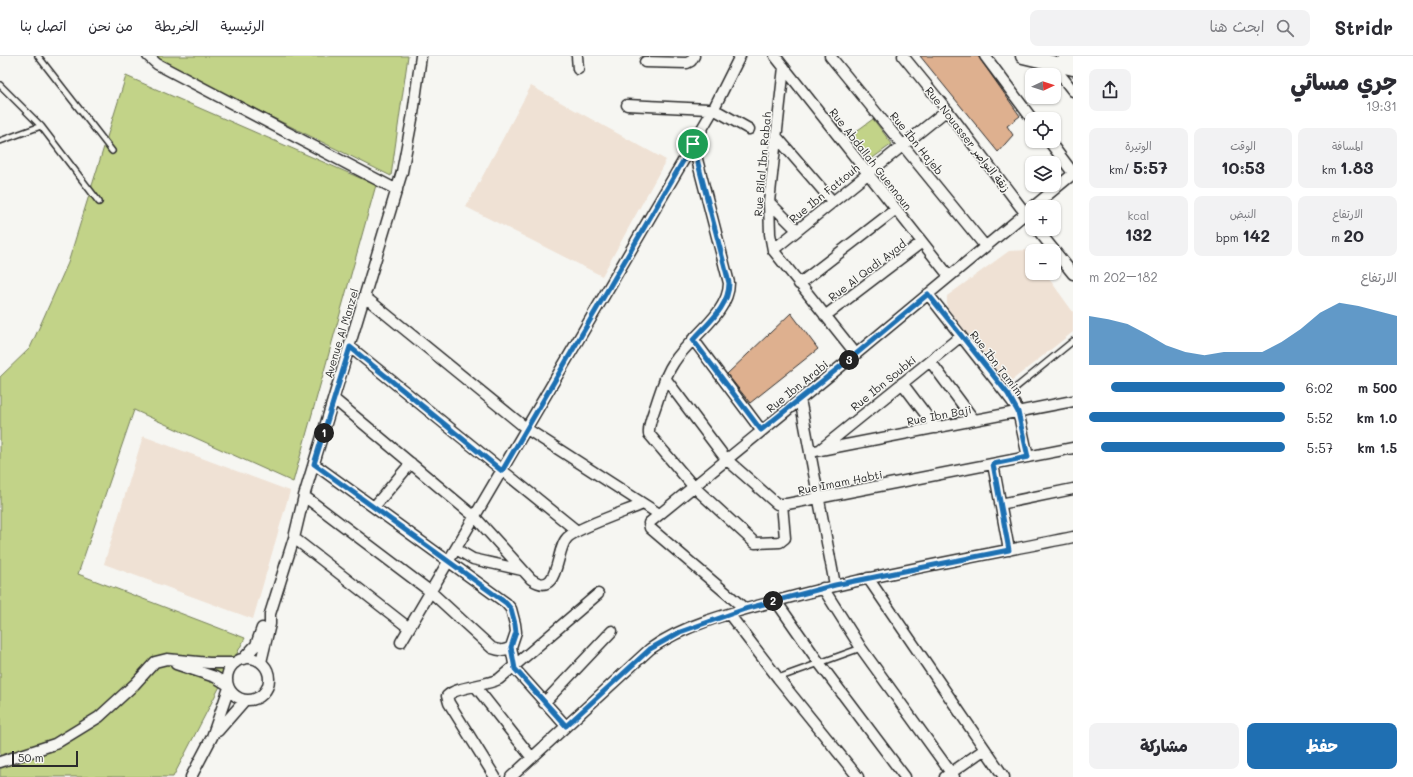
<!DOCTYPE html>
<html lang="ar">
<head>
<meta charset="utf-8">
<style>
	body { margin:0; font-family:Mali,"Playpen Sans Arabic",sans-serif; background:#f2f2f3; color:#2b2b33; direction:rtl; height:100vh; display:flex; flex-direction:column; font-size:15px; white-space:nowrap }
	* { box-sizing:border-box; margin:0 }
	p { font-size:13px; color:#7c7c81 }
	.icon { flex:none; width:22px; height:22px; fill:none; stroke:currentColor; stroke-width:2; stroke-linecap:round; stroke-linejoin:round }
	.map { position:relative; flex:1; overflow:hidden; direction:ltr }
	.drawer { display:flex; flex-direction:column; background:#fff; width:340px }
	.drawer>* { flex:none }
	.needle { width:26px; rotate:86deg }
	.tools { position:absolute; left:1025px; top:12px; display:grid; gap:8px }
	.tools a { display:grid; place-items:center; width:36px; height:36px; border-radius:8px; background:#fff; box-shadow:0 1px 3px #0004; font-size:20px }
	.scale { position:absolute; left:12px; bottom:10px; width:66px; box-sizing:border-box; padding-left:4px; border:2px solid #2b2b2b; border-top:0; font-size:11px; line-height:14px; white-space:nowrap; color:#2b2b2b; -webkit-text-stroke:3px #f6f6f2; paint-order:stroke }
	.pin { position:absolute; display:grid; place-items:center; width:34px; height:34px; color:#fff; margin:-17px; border:2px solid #fff; border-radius:50%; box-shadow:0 1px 4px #0007 }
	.km { position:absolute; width:20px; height:20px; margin:-10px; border-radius:50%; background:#222; color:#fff; font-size:11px; line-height:20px; text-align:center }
	.round { display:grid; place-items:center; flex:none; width:42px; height:42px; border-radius:8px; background:#f2f2f3 }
	.summary { display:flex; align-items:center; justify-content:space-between; height:68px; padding:0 16px }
	h1 { font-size:22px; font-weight:800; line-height:30px }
	.metrics { display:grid; grid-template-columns:repeat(3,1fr); gap:6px; height:68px; padding:4px 16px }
	.metrics div { display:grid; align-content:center; border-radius:8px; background:#f2f2f3; text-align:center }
	.metrics b { font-size:17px; font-weight:800 }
	.metrics small { font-size:11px; font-weight:400 }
	.metrics p { font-size:11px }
	.chart { height:112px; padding:8px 16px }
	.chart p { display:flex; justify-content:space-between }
	.chart svg { width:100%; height:72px; margin-top:4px; fill:#1f6fb2; opacity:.7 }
	.action { display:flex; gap:8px; margin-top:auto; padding:8px 16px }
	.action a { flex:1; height:46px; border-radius:8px; background:#1f6fb2; color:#fff; font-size:16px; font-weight:800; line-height:46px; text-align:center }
	.action a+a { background:#f2f2f3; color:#2b2b33 }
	ul { padding:0 16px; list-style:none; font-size:13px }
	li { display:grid; grid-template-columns:64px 48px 1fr; align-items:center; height:30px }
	li i { height:10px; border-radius:5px; background:#1f6fb2 }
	header { display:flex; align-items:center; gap:24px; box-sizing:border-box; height:56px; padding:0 20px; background:#fff; border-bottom:1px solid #e1e1e2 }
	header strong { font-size:19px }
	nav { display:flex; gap:22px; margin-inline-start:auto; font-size:14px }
	.search { width:280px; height:36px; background:#f2f2f3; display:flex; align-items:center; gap:10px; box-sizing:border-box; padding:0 14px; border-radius:8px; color:#7c7c81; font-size:15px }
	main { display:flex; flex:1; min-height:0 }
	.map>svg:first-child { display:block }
	.built { fill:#efe1d4 }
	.green { fill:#c2d388; stroke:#767f5a }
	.building { fill:#deb08f; stroke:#2b2b2b }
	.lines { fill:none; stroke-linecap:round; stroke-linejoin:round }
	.service-casing { stroke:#2b2b2b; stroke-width:8 }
	.minor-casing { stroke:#2b2b2b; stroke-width:13 }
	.secondary-casing { stroke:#2b2b2b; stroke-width:17 }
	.service { stroke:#f6f6f2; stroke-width:5 }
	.minor { stroke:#f6f6f2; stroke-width:10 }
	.secondary { stroke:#f6f6f2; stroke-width:14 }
	.route-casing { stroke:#fff; stroke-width:8 }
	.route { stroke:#1f6fb2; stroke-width:5 }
	.labels { text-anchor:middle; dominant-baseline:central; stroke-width:3; stroke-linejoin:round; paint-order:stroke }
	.street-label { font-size:11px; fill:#2b2b2b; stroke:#f6f6f2 }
</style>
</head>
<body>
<header>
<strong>Stridr</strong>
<div class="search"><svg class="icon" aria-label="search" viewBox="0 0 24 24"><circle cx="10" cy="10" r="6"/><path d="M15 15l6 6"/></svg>ابحث هنا</div>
<nav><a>الرئيسية</a><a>الخريطة</a><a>من نحن</a><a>اتصل بنا</a></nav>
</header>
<main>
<section class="drawer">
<div class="summary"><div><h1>جري مسائي</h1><p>19:31</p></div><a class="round"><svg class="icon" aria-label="share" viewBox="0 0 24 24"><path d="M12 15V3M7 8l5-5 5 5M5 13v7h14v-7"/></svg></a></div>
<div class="metrics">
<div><p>المسافة</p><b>1.83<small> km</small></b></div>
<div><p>الوقت</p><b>10:53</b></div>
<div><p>الوتيرة</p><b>5:57<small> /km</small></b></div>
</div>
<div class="metrics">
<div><p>الارتفاع</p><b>20<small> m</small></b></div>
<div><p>النبض</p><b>142<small> bpm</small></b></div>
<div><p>kcal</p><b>132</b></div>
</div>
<div class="chart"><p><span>الارتفاع</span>182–202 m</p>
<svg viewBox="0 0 160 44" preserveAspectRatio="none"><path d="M0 44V14L10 16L20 19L30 25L40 32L50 36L60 38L70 36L80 36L90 36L100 30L110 22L120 12L130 6L140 8L150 11L160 14V44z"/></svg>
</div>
<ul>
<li><b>500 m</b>6:02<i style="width:89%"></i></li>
<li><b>1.0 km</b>5:52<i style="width:100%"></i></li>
<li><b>1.5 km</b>5:57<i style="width:94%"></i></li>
</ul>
<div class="action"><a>حفظ</a><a>مشاركة</a></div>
</section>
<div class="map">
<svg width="1073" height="721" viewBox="0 0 1073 721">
	<rect width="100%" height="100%" fill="#f6f6f2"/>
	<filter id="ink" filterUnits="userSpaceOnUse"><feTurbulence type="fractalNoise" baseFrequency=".025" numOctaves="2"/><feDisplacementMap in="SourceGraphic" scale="8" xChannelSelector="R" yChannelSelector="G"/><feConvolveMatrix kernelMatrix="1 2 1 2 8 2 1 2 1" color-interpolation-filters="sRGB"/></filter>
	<g filter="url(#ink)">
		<path class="built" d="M 531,30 L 666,104 L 602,220 L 466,151 Z
			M 1028,194 L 1032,199 L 1032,217 L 1045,217 L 1073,256 L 1073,276 L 1006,329 L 947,251 L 947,240 L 1009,195 Z
			M 143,380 L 290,435 L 253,563 L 104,508 Z"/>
		<path class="green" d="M 153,0 L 408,0 L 391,120 L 154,3 Z
			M 126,20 L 376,129 L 293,426 L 134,354 L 78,518 L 245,582 L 173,721 L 0,721 L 0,321 L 30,292 L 68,207 Z
			M 873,63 L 892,88 L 870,104 L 851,79 Z"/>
		<path class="building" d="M 920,0 L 978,0 L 1020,60 L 1007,70 L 1013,79 L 998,96 Z
			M 791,257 L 818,293 L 750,347 L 727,318 Z"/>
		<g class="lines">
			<defs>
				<path id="service" d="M 38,0 L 112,95
					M 0,29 L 41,70 L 99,146
					M 0,85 L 41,70
					M 1008,338 L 1073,285
					M 778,622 L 861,592"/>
				<path id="minor" d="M 148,0 L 157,8 L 397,134
					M 577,0 L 578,13
					M 775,0 L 949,220
					M 830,0 L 985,190
					M 903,0 L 947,54 L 1032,166
					M 985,0 L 1032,63
					M 645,6 L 687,7 L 691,5 L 694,0
					M 1051,7 L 1073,35
					M 784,11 L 769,146 L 770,178 L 773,194 L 856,298
					M 627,49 L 708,53 L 717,55 L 749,73
					M 776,80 L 833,146
					M 1049,85 L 1073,117
					M 693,88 L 729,227 C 729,258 690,281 674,306 C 665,319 661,334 656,349 C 653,358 648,368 649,378 L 693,430 L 755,487 L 780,486 L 785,482 L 782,448
					M 769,146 L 797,174
					M 1033,151 L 1073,118
					M 1037,173 L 1073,218
					M 773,194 L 947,54
					M 799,228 L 896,153
					M 928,238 L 1015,349 L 1020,364 L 1028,401
					M 365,241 L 527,373 L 659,458
					M 825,260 L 922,186
					M 693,283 L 761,374
					M 350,291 L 577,475
					M 930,305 L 974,364
					M 665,322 L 726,403 L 777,448 L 787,448 L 818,442 L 1073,392
					M 902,327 L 936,372
					M 334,343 L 475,461 L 531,523 C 560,543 555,494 567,482 C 576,472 627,455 643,448
					M 800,343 L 835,529
					M 821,393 L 961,280
					M 810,396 L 1073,345
					M 314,408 L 506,547 L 511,553 L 515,568 L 516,576 L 511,591 L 515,613 L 566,670
					M 993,408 L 1009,494
					M 304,440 L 431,536 L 492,592 C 500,595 504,595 511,591
					M 1000,448 L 1073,433
					M 374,451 L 411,407
					M 294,482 L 409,572
					M 456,493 L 473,503 L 522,514
					M 868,522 L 1004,721
					M 823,532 L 861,592 L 954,721
					M 776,545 L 820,608 L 905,721
					M 745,553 L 650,472 L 649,467 L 856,298 L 1032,152
					M 729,558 L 778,622 L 858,721
					M 401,586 L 713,54 L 740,0
					M227 623a21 21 0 1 1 42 0a21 21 0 1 1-42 0Z
					M 243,603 L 256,589 L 262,572
					M 261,606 L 270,568 L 270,558 L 294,482 L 304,440 L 402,116 L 413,58 L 421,0
					M 176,608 L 215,621 L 228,629
					M 476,631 L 532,702
					M 544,647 L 612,575
					M 218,675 L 245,644
					M 0,706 L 55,688 L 99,661 L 135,628 L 155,606 L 167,603 L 209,607 L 235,607
					M 191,721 L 212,681 L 229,632
					M 495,721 L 449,647 L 447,640 C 455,631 485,630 499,623 L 598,538
					M 511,721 L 650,593 C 686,567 738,555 780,544 C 876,518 975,501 1073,481
					M 945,721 L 985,693"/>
				<path id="secondary" d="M 1023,0 L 1073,12
					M 1066,0 L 1073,2"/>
			</defs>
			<use href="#service" class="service-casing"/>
			<use href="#minor" class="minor-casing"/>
			<use href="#secondary" class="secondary-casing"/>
			<use href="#service" class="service"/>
			<use href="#minor" class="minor"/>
			<use href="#secondary" class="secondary"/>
		</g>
	</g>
	<g class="lines" filter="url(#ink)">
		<defs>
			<path id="route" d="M 693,88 L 729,227 C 729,251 708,267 693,284 L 761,374 L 856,298 L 928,238 L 1008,338 L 1018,356 L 1028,401 L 993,408 L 1009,494 L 835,529 L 745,553 L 680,576 L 650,593 L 566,670 L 515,613 L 511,591 L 516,576 L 515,568 L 511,553 L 506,547 L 314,408 L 350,291 L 502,415 Z"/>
		</defs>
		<use href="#route" class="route-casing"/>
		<use href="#route" class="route"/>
	</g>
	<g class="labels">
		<g class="street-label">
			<text transform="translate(968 83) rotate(52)">Rue Nouasser زنقة النواصر</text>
			<text transform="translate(917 87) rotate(51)">Rue Ibn Hajeb</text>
			<text transform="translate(871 103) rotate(52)">Rue Abdallah Guennoun</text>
			<text transform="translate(762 108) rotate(-85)">Rue Bilal Ibn Rabah</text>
			<text transform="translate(824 137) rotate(-39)">Rue Ibn Fattouh</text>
			<text transform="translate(867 214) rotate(-37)">Rue Al Qadi Ayad</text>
			<text transform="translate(341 277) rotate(-73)">Avenue Al Manzel</text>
			<text transform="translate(997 307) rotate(52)">Rue Ibn Tamim</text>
			<text transform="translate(883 327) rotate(-39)">Rue Ibn Soubki</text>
			<text transform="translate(797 330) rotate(-39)">Rue Ibn Arabi</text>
			<text transform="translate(939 359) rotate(-11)">Rue Ibn Baji</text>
			<text transform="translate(840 426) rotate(-11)">Rue Imam Habti</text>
		</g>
	</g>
</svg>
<div class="tools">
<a><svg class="needle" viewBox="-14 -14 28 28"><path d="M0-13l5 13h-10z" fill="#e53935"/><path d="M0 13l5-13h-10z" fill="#7c7c81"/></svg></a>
<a><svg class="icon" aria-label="locate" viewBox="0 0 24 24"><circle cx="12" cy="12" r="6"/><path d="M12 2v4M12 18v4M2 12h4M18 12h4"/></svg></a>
<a><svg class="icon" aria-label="layers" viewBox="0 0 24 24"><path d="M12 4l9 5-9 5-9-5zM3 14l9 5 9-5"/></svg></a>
<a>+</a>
<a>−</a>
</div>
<div class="scale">50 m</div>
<div class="pin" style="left:693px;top:88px;background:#1e9e55"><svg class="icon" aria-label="arrive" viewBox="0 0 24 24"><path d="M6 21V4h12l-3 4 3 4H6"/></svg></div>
<b class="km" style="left:324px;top:377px">1</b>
<b class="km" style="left:773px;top:545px">2</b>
<b class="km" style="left:849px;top:304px">3</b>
</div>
</main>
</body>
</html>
